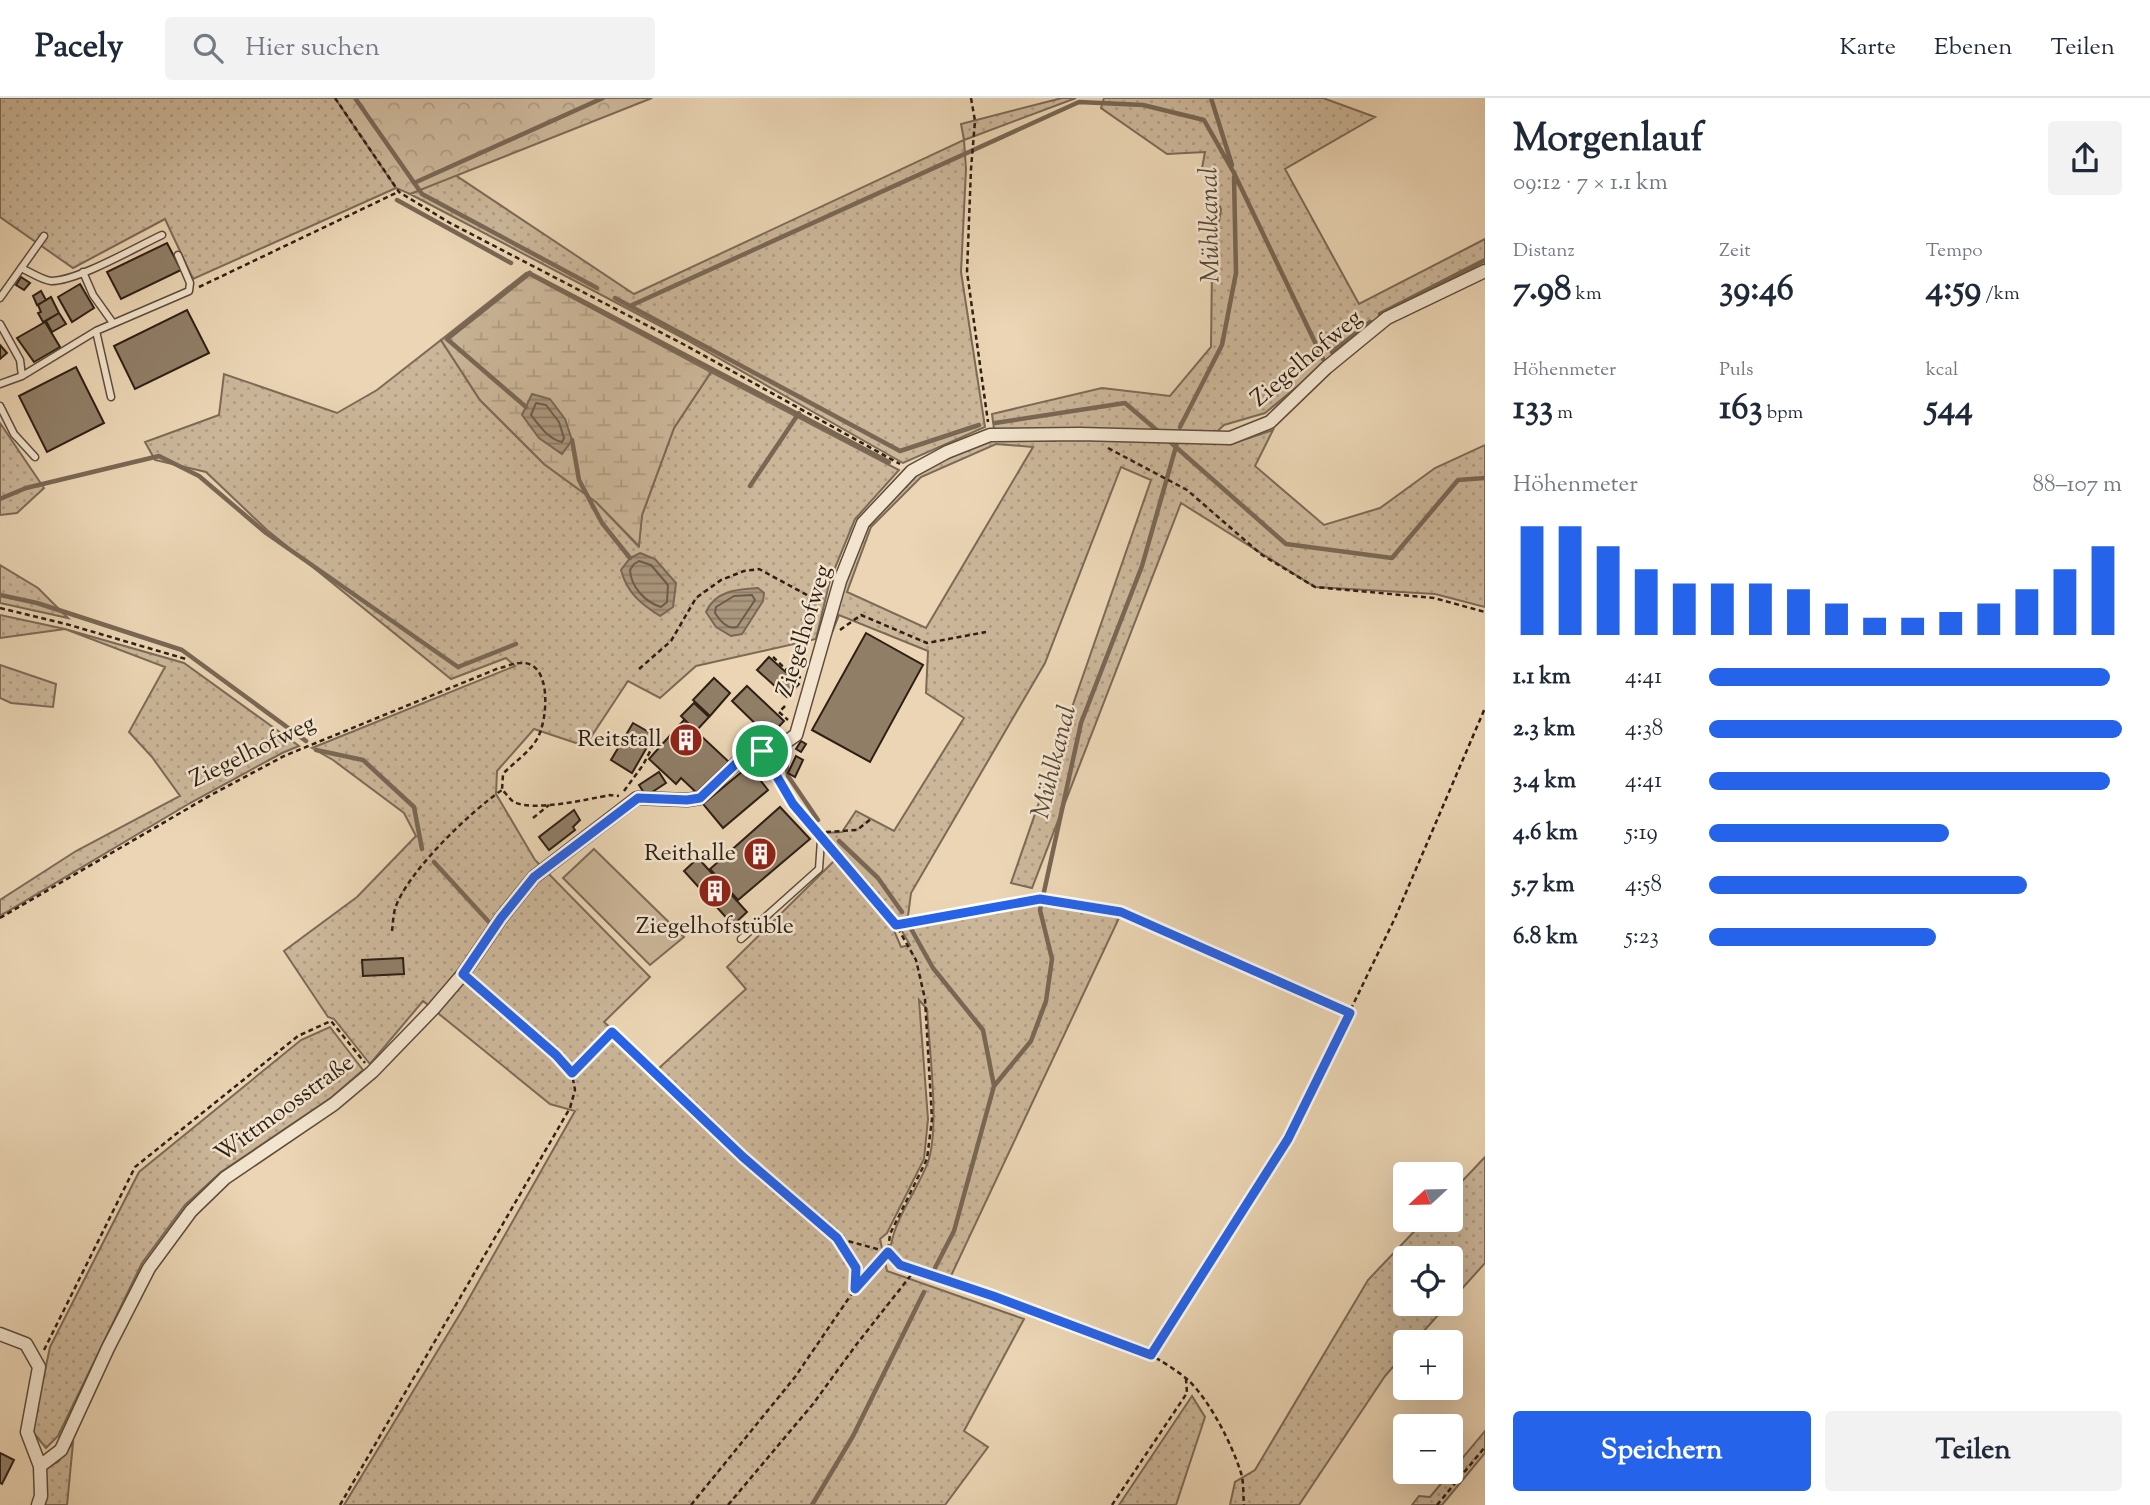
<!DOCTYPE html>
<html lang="de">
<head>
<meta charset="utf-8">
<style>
	body { margin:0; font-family:"Sorts Mill Goudy",serif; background:#f2f2f3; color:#1f2937; height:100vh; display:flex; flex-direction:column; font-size:26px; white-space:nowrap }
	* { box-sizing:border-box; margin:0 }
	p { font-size:23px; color:#747a83 }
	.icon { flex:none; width:38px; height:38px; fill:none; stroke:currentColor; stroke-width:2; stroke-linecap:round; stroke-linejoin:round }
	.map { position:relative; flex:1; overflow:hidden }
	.drawer { display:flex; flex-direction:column; background:#fff; width:665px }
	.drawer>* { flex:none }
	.needle { width:46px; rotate:248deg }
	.fabs { position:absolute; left:1393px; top:1064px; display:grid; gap:14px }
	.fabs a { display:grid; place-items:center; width:70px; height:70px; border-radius:7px; background:#fff; box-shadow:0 7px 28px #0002; font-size:35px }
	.pin { position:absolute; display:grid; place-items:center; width:60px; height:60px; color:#fff; margin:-30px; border:4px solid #fff; border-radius:50%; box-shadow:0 2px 7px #0007 }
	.round { display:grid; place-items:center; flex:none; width:74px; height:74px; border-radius:7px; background:#f2f2f3 }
	.overview { display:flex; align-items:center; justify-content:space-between; height:119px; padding:0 28px }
	h1 { font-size:38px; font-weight:700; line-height:52px }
	.figures { display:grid; grid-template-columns:repeat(3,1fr); gap:10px; height:119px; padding:7px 28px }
	.figures div { display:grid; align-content:center }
	.figures b { font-size:35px; font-weight:700 }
	.figures small { font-size:19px; font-weight:400 }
	.figures p { font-size:19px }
	.chart { height:196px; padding:14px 28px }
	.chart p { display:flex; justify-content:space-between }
	.chart svg { width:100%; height:126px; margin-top:7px; stroke:#2563eb; stroke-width:6 }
	.button { display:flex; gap:14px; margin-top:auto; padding:14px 28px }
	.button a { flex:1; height:80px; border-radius:7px; background:#2563eb; color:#fff; font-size:28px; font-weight:700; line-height:80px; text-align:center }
	.button a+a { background:#f2f2f3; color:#1f2937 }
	ul { padding:0 28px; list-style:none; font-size:23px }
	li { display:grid; grid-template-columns:112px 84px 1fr; align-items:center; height:52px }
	li i { height:18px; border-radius:9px; background:#2563eb }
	header { display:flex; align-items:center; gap:42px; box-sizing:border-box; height:98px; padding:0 35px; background:#fff; border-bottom:2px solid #e0e1e3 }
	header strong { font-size:33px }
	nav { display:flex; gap:38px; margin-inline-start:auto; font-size:24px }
	.search { width:490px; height:63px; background:#f2f2f3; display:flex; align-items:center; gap:18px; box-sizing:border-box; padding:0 24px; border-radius:7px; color:#747a83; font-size:26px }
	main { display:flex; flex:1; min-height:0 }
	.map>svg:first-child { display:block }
	.grass { fill:url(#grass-dots); stroke:#7c6a56; stroke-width:2; fill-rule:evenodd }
	.forest { fill:url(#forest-crowns); stroke:#7c6a56; stroke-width:2 }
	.wetland { fill:url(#wetland-marsh); stroke:#7c6a56; stroke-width:2 }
	.garden { fill:#cbb699; stroke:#7c6a56; stroke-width:2 }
	.water { fill:url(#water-rules); stroke:#796754; stroke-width:2 }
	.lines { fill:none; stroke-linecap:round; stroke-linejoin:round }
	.shore { stroke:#6c5b49; stroke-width:2 }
	.stream { stroke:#796754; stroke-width:4.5 }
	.building { fill:#907e67; stroke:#2e1f14; stroke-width:2 }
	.service-casing { stroke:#5d4c3c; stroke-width:9 }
	.minor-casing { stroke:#5d4c3c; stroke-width:15 }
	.path { stroke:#2e1f14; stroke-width:2.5; stroke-dasharray:5 3.5; stroke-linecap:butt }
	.service { stroke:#f2e4ce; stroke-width:6 }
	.minor { stroke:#f2e4ce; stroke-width:12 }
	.route-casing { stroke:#fff; stroke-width:14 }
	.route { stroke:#2563eb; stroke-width:9 }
	.labels { text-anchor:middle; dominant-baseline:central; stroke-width:5; stroke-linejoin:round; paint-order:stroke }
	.street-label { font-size:24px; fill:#2e1f14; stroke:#f2e4ce }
	.poi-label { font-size:24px; fill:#2e1f14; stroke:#f2e4ce; text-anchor:end }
	.water-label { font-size:26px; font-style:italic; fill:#5a4939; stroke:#f2e4ce }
</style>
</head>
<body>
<header>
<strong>Pacely</strong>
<div class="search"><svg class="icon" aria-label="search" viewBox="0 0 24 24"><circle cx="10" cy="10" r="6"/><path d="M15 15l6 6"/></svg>Hier suchen</div>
<nav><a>Karte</a><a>Ebenen</a><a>Teilen</a></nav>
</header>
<main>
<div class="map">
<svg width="1485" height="1407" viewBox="0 0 1485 1407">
	<defs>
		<pattern id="grass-dots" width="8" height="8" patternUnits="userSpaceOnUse" patternTransform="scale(1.75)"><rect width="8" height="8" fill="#cbb699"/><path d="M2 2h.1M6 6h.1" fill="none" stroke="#af9c83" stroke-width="1.8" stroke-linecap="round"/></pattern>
		<pattern id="forest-crowns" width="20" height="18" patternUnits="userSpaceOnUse" patternTransform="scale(1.75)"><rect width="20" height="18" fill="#cbb699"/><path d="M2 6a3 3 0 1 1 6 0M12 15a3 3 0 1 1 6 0" fill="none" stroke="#af9c83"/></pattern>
		<pattern id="wetland-marsh" width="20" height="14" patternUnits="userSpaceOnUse" patternTransform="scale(1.75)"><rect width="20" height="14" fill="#cbb699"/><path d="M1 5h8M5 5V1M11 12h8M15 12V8" fill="none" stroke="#af9c83"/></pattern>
		<pattern id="water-rules" width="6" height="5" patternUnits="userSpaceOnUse" patternTransform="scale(1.75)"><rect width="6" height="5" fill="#ab977e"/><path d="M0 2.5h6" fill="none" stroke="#8c7b66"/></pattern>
	</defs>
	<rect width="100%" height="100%" fill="#ebd5b4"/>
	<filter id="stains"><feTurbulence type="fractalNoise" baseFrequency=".00286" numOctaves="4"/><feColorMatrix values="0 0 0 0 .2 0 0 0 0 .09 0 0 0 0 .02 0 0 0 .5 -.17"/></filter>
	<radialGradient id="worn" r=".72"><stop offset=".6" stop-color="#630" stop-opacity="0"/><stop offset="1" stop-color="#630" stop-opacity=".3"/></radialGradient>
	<path class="grass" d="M 0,0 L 335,0 L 396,90 L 193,181 L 165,121 L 73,170 L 0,119 Z
		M 1062,0 L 1076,0 L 964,42 L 966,71 L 961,174 L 985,329 L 903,365 L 685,241 L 410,96 L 455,77 L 634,196 L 964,42 L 961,26 Z
		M 1104,0 L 1323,0 L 1375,19 L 1285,71 L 1359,206 L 1485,141 L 1485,167 L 1382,219 L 1265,315 L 1224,327 L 1206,344 L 1234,345 L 1273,332 L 1255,368 L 1324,427 L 1380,410 L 1435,370 L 1485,347 L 1485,509 L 1435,496 L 1315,489 L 1181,405 L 1032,790 L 1011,785 L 1151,382 L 1121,369 L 1045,565 L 911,795 L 908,818 L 897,822 L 824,735 L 842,734 L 856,713 L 894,733 L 964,620 L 926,595 L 928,553 L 839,517 L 831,537 L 827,537 L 865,428 L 914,374 L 991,340 L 1056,343 L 994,331 L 992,316 L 1102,290 L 1170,298 L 1211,249 L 1212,171 L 1221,111 L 1202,70 L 1205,54 L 1167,56 L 1101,10 ZM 996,346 L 1033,349 L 926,530 L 847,494 L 871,429 L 921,379 Z
		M 441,242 L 480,302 L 544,366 L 596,404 L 638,448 L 642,417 L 674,330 L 711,274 L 899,372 L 855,421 L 830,482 L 816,541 L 696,568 L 660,600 L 628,583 L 585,648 L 534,631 L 497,673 L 496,696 L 535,762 L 650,879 L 604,924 L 658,971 L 746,891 L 727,869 L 834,763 L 893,830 L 901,849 L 910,847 L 899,828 L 1041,804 L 1119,820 L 950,1180 L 901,1164 L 890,1154 C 893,1121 917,1094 928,1064 C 940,1029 929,950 927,911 L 919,902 L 928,1021 L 924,1061 L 887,1135 L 880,1141 L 887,1173 L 1024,1221 L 964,1333 L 988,1349 L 945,1407 L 344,1407 L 463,1211 L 575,1013 L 550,1006 L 423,903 L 370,966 L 334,921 L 328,919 L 284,853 L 357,799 L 416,738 L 404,715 L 333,662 L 312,650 L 515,568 L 506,560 L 451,581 L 267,432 L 206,374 L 155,362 L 145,344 L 219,317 L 224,276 L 337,315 L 377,292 Z
		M 0,325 L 44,390 L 17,415 L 0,417 Z
		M 0,467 L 38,490 L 68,520 L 0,505 Z
		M 0,517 L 65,531 L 184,565 L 299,648 L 282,655 L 190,705 L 0,818 L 0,802 L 76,753 L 180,698 L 152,659 L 129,634 L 165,569 L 65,531 L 0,540 Z
		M 0,567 L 56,586 L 53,609 L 11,605 L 0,600 Z
		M 330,929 L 363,972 L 332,999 L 221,1074 L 185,1107 L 142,1165 L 58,1338 L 46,1350 L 32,1333 L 50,1249 L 139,1074 L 301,942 Z
		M 1485,1059 L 1485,1165 L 1451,1203 L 1451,1160 L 1405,1160 L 1405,1206 L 1448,1206 L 1414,1244 L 1405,1244 L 1405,1255 L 1385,1278 L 1299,1407 L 1230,1407 L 1235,1384 L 1255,1372 L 1368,1182 L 1425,1122 L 1451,1122 L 1451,1095 Z
		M 1192,1298 L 1205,1319 L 1176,1407 L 1119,1407 Z
		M 1485,1333 L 1485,1355 L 1442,1407 L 1412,1407 L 1419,1398 L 1430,1399 Z
		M 73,1345 L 67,1407 L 38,1407 L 45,1370 L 58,1364 Z"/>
	<path class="forest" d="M 335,0 L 652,0 L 410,96 L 396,90 Z"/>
	<path class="wetland" d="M 526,175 L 711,274 L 674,330 L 642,417 L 639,448 L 596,404 L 544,366 L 480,302 L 441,242 Z"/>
	<path class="garden" d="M 594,751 L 684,839 L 650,867 L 563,780 Z"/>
	<path class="water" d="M 532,296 L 550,301 L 565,321 L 572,342 L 562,356 L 539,340 L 522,317 Z
		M 640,455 L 655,461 L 676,485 L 673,509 L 660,518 C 641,506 627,495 621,472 L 630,460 Z
		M 758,490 L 764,495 L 763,503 L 742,536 L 731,538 L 716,529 L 706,514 C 715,493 737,491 758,490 Z"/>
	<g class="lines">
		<path class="shore" d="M 536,305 L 546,307 L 559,324 L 564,340 L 562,344 C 548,341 540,328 531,317 Z
			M 639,463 L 651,467 L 668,487 L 667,504 L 661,509 C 645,504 631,489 630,472 L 634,466 Z
			M 752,497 L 755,502 L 737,529 C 727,532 720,523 715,515 L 716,509 L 734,498 Z"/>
		<path class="stream" d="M 355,0 L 422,96 L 597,190
			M 1211,0 L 1232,67
			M 414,85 L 603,0
			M 397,102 L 511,165
			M 529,175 L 889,364
			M 615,200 L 900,353 L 979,327
			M 630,208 L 1079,4 L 1143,7 L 1204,22 L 1234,75 L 1323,261
			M 1380,216 L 1485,162
			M 1332,254 L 1370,224
			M 526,309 L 447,241 L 530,175
			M 995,325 L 1125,305 L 1159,334
			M 1180,329 L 1222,247 L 1236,175 L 1234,79
			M 572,342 L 579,382 L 602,425 L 630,460
			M 1169,343 L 1286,446 L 1392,460 L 1458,382 L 1485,380
			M 750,388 L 799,315
			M 0,401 L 26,390 L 159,358 L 199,378 L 266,435 L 458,569 L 516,546
			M 0,497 L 37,505 L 182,552 L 306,643
			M 316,652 L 363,662 L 414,709 L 422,751
			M 787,669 L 788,678 L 818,722
			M 839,743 L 878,780 L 902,814
			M 434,764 L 488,823
			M 910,829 L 933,870 L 983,932 L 994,988 L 954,1133 L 935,1170
			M 994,988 L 1031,943 L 1046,903 L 1052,861 L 1040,812 L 1081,625 L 1142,468 L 1177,345
			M 812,1407 L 853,1338 L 924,1194"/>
	</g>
	<path class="building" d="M 167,145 L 181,172 L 121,201 L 107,174 Z
		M 21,179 L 30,185 L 24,192 L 16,187 Z
		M 80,186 L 94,210 L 72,224 L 58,199 Z
		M 41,193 L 46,202 L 37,207 L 33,198 Z
		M 51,199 L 59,215 L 43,224 L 38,215 L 41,214 L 38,207 Z
		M 187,212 L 209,255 L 135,291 L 114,248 Z
		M 59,215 L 66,226 L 52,234 L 46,223 Z
		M 45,224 L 60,249 L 34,264 L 17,240 Z
		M 0,247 L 7,255 L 0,261 Z
		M 76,269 L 104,325 L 47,354 L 19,298 Z
		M 866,535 L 923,567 L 870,664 L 812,632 Z
		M 769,559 L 799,586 L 787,599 L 757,572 Z
		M 714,580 L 730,595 L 710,618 L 693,602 Z
		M 747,588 L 784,623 L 769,639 L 732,603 Z
		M 694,605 L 709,619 L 696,633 L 681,618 Z
		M 684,622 L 729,664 L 699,697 L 681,680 L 676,686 L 649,661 Z
		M 633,625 L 654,637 L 632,675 L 611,662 Z
		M 801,643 L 806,646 L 801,654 L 796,651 Z
		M 796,658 L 803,662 L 795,679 L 788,675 Z
		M 749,668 L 768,692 L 723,730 L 703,706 Z
		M 659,674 L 666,685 L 646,698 L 639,687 Z
		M 780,709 L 810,741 L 738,802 L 710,771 Z
		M 574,712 L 580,722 L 573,729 L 575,732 L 549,752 L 539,739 Z
		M 698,760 L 747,814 L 733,827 L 684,773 Z
		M 403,860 L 404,876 L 363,878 L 362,862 Z
		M 0,1355 L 14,1362 L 2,1386 L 0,1385 Z"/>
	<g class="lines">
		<defs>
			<path id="service" d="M 21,170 C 30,174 42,182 51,183 C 78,183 136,149 162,137
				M 83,174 L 93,197 L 113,225
				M 0,200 L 44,138
				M 0,226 L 20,262 L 22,278
				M 96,233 L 111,299
				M 0,286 L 22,278 L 96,233 L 189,193 L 190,185 L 178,157
				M 0,308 L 14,336 L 35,359
				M 741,841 L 819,771 L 821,742 L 793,706 L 762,653"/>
			<path id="minor" d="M 0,1236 L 26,1246 L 39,1269 L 27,1334 L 40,1368 L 41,1398 L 38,1407
				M 40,1368 L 61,1352 L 108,1250 L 149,1170 L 191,1113 L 225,1080 L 334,1006 L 372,974 L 433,911 L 463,876 L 501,820 L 534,779 L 637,700 L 687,702 L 700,700 L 744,658 L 780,648 L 796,637 L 840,483 L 863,425 L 912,373 L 947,354 L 990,337 L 1080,336 L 1230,340 L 1270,324 L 1326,270 L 1387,220 L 1485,173"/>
		</defs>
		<use href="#service" class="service-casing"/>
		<use href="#minor" class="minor-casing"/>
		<path class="path" d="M 335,0 L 399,94 L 450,125 L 683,246 L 900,366
			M 971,0 L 975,23 L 971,71 L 967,174 L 988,324
			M 199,189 L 398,94
			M 1108,350 L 1187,392 L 1262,457 L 1315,489 L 1434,500 L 1485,514
			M 0,510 L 66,526 L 186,561
			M 840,532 L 861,517 L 927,545 L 986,534
			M 773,559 L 795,580 L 801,579
			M 639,571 L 671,543 L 696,500 L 721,482 L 744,473 L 759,471 L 820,504
			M 785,608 L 779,614 L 788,622
			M 624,693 L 643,667 L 658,638
			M 533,720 L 549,707
			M 826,734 L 857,732 L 871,721
			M 831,753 L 896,827 L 916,862 L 925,901 L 932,1021 L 927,1061 L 890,1136 L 888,1154 L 900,1167 L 993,1198 L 1151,1257 C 1163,1264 1176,1272 1187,1281 C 1209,1301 1232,1346 1241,1375 C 1244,1384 1243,1397 1244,1407
			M 0,820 L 211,697 L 284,658 L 499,570 C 506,569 513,565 520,565 C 553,562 548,623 537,641 C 530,654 513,665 503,676 L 502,692 C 506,695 510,702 514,704 C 533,714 589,701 610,697 L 619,698
			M 896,827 L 1040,801 L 1121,814 L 1350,915
			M 392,833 C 393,826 393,818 395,811 C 406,775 471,713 502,692
			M 472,884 L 556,957 L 572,975 L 612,934 L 743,1059 L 837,1140 L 856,1170 L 855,1191
			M 44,1252 L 135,1069 L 298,938 L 331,923 L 365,965
			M 1151,1257 L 1288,1041 L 1395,820 L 1485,610
			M 340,1407 L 570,1010 L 575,992 L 572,976
			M 691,1407 L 795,1279 L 855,1191 L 888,1154 L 837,1140
			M 728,1407 L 813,1306 L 856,1247 L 915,1172
			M 1112,1407 L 1187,1295 L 1186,1281
			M 1437,1407 L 1485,1349"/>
		<use href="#service" class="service"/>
		<use href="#minor" class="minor"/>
	</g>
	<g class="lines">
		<defs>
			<path id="route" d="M 762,653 L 793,706 L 896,827 L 1040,801 L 1121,814 L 1350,915 L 1288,1041 L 1151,1257 L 993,1198 L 900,1167 L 888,1154 L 855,1191 L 856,1170 L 837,1140 L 743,1059 L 612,934 L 572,975 L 556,957 L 463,876 L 501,820 L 534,779 L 638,700 L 687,702 L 700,700 L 744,658 Z"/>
		</defs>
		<use href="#route" class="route-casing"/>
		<use href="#route" class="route"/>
	</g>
	<defs>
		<symbol id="building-disc" viewBox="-11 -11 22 22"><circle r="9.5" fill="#8f2418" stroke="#f2e4ce"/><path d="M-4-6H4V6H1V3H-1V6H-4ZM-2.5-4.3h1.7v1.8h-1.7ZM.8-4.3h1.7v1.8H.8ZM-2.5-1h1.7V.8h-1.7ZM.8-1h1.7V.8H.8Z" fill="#fff"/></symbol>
	</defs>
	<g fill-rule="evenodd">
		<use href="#building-disc" x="667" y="623" width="38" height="38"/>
		<use href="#building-disc" x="741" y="737" width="38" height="38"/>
		<use href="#building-disc" x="696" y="774" width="38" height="38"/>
	</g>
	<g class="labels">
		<g class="street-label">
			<text transform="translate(1307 261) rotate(-40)">Ziegelhofweg</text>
			<text transform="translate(805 533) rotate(-73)">Ziegelhofweg</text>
			<text transform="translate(253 654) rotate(-26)">Ziegelhofweg</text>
			<text transform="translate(285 1011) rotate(-36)">Wittmoosstraße</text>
		</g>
		<g class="poi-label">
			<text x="662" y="642">Reitstall</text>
			<text x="736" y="756">Reithalle</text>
			<text x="715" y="829" text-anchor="middle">Ziegelhofstüble</text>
		</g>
		<g class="water-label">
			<text transform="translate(1211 127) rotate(-91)">Mühlkanal</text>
			<text transform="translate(1055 664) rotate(-76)">Mühlkanal</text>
		</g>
	</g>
	<rect width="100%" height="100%" filter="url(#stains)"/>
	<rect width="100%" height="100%" fill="url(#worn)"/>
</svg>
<div class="fabs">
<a><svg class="needle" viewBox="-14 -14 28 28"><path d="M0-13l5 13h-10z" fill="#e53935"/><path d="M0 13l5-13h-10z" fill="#747a83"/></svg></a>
<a><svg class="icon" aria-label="locate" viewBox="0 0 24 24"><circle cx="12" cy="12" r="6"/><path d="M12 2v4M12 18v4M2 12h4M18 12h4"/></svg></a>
<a>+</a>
<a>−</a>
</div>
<div class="pin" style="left:762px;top:653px;background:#1e9e55"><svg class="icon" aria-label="arrive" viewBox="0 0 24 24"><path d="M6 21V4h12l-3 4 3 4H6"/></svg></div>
</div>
<section class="drawer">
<div class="overview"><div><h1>Morgenlauf</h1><p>09:12 · 7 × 1.1 km</p></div><a class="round"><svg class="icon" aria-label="share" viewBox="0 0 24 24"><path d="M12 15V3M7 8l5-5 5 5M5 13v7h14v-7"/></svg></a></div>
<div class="figures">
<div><p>Distanz</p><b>7.98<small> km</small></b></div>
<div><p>Zeit</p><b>39:46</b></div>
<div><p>Tempo</p><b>4:59<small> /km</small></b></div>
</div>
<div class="figures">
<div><p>Höhenmeter</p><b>133<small> m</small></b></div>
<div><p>Puls</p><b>163<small> bpm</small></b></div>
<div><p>kcal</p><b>544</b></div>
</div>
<div class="chart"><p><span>Höhenmeter</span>88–107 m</p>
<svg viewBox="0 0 160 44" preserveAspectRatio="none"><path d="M5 44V6M15 44V6M25 44V13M35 44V21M45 44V26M55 44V26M65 44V26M75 44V28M85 44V33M95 44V38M105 44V38M115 44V36M125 44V33M135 44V28M145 44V21M155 44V13"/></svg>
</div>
<ul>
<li><b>1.1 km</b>4:41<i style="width:97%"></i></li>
<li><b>2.3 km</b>4:38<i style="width:100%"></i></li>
<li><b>3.4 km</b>4:41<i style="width:97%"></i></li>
<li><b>4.6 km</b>5:19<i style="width:58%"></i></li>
<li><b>5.7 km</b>4:58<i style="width:77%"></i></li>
<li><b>6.8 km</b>5:23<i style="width:55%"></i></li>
</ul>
<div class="button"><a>Speichern</a><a>Teilen</a></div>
</section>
</main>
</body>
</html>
